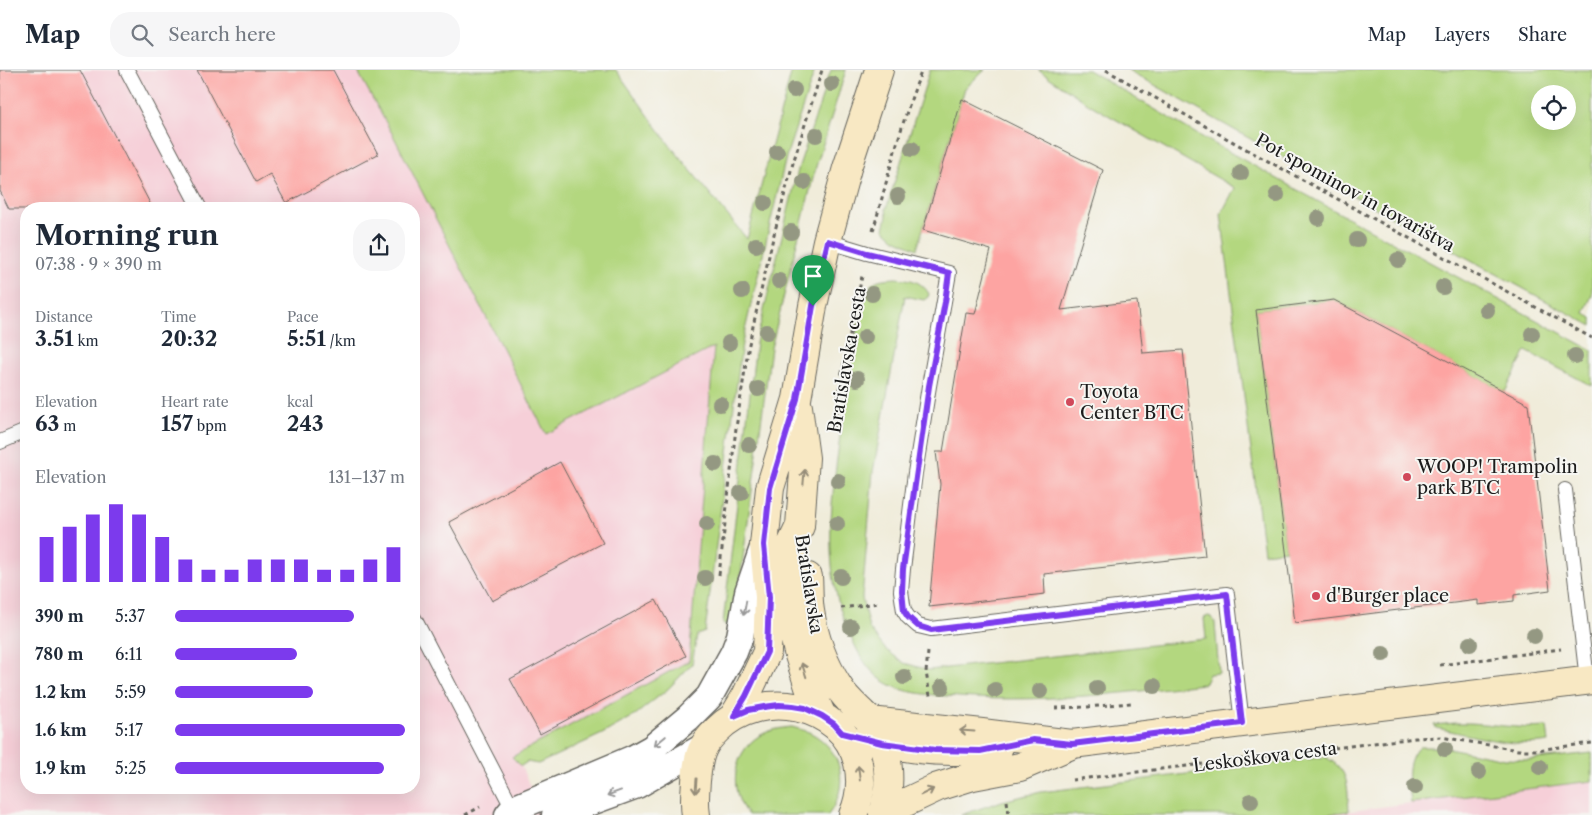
<!DOCTYPE html>
<html lang="en">
<head>
<meta charset="utf-8">
<style>
	body { margin:0; font-family:"Libre Caslon Text",serif; background:#f6f6f7; color:#1f2937; height:100vh; display:flex; flex-direction:column; font-size:19px; white-space:nowrap }
	* { box-sizing:border-box; margin:0 }
	p { font-size:16px; color:#747a83 }
	.icon { flex:none; width:28px; height:28px; fill:none; stroke:currentColor; stroke-width:2; stroke-linecap:round; stroke-linejoin:round }
	.map { position:relative; flex:1; overflow:hidden }
	.side { position:absolute; left:20px; top:132px; width:400px; height:592px; display:flex; flex-direction:column; background:#fff; border-radius:20px; box-shadow:0 5px 20px #0002 }
	.side>* { flex:none }
	.buttons { position:absolute; left:1531px; top:15px; display:grid; gap:10px }
	.buttons a { display:grid; place-items:center; width:45px; height:45px; border-radius:50%; background:#fff; box-shadow:0 5px 20px #0002; font-size:25px }
	.pin { position:absolute; display:grid; place-items:center; width:42px; height:42px; color:#fff; margin:-51px -21px; border-radius:50% 50% 50% 0; rotate:-45deg; box-shadow:0 0 5px #0007 }
	.pin .icon { rotate:45deg }
	.round { display:grid; place-items:center; flex:none; width:52px; height:52px; border-radius:20px; background:#f6f6f7 }
	.overview { display:flex; align-items:center; justify-content:space-between; height:85px; padding:0 15px }
	h1 { font-size:28px; font-weight:700; line-height:38px }
	.metrics { display:grid; grid-template-columns:repeat(3,1fr); gap:8px; height:85px; padding:5px 15px }
	.metrics div { display:grid; align-content:center }
	.metrics b { font-size:21px; font-weight:700 }
	.metrics small { font-size:14px; font-weight:400 }
	.metrics p { font-size:14px }
	.chart { height:140px; padding:10px 15px }
	.chart p { display:flex; justify-content:space-between }
	.chart svg { width:100%; height:90px; margin-top:5px; stroke:#7c3aed; stroke-width:6 }
	ul { padding:0 15px; list-style:none; font-size:16px }
	li { display:grid; grid-template-columns:80px 60px 1fr; align-items:center; height:38px }
	li i { height:12px; border-radius:6px; background:#7c3aed }
	header { display:flex; align-items:center; gap:30px; box-sizing:border-box; height:70px; padding:0 25px; background:#fff; border-bottom:1px solid #e0e1e3 }
	header strong { font-size:24px }
	nav { display:flex; gap:28px; margin-inline-start:auto; font-size:18px }
	.search { width:350px; height:45px; background:#f6f6f7; display:flex; align-items:center; gap:12px; box-sizing:border-box; padding:0 18px; border-radius:20px; color:#747a83; font-size:19px }
	.map>svg:first-child { display:block }
	.built { fill:#f6cfd8; fill-rule:evenodd }
	.green { fill:#b3d77f; stroke:#687a4e; fill-rule:evenodd }
	.building { fill:#fda4a2 }
	.lines { fill:none; stroke-linecap:round; stroke-linejoin:round }
	.lane-casing { stroke:#66655e; stroke-width:16 }
	.street-casing { stroke:#66655e; stroke-width:29 }
	.secondary-casing { stroke:#66655e; stroke-width:30 }
	.path { stroke:#66655e; stroke-width:3; stroke-dasharray:4 4; stroke-linecap:butt }
	.lane { stroke:#fff; stroke-width:14 }
	.street { stroke:#fff; stroke-width:26 }
	.secondary { stroke:#f8e8c3; stroke-width:28 }
	.tree { fill:#949882 }
	.oneway { stroke:#958c78 }
	.oneway2 { stroke:#999 }
	.route-casing { stroke:#fff; stroke-width:10 }
	.route { stroke:#7c3aed; stroke-width:6 }
	.poi-dot { fill:#d1495b; stroke:#f6f6f2; stroke-width:2 }
	.labels { text-anchor:middle; dominant-baseline:central; stroke-width:4; stroke-linejoin:round; paint-order:stroke }
	.street-label { font-size:18px; fill:#1c1c1c; stroke:#f6f6f2 }
	.poi-label { font-size:18px; fill:#1c1c1c; stroke:#f6f6f2; text-anchor:start }
</style>
</head>
<body>
<header>
<strong>Map</strong>
<div class="search"><svg class="icon" aria-label="search" viewBox="0 0 24 24"><circle cx="10" cy="10" r="6"/><path d="M15 15l6 6"/></svg>Search here</div>
<nav><a>Map</a><a>Layers</a><a>Share</a></nav>
</header>
<div class="map">
<svg width="1592" height="745" viewBox="0 0 1592 745">
	<rect width="100%" height="100%" fill="#f6f6f2"/>
	<filter id="ink" filterUnits="userSpaceOnUse"><feTurbulence type="fractalNoise" baseFrequency=".02" numOctaves="2"/><feDisplacementMap in="SourceGraphic" scale="10" xChannelSelector="R" yChannelSelector="G"/><feConvolveMatrix kernelMatrix="1 2 1 2 8 2 1 2 1" color-interpolation-filters="sRGB"/></filter>
	<filter id="wash" filterUnits="userSpaceOnUse"><feTurbulence type="fractalNoise" baseFrequency=".0096" numOctaves="4" result="noise"/><feDisplacementMap in="SourceGraphic" scale="20" xChannelSelector="R" yChannelSelector="G"/><feGaussianBlur stdDeviation="1.12" result="paint"/><feColorMatrix in="noise" values="0 0 0 0 0 0 0 0 0 0 0 0 0 0 0 0 0 1.4 0 .05"/><feComposite in="paint" operator="in"/></filter>
	<g filter="url(#wash)">
		<rect width="100%" height="100%" fill="#f0ecda"/>
		<path class="built" d="M 0,0 L 357,0 L 394,67 L 714,276 L 689,592 L 512,687 L 521,696 L 543,745 L 0,745 ZM 26,139 L 414,139 L 414,719 L 26,719 Z
			M 1592,711 L 1592,745 L 1322,745 L 1411,733 Z"/>
		<path class="green" d="M 357,0 L 616,0 L 669,74 L 747,169 L 792,0 L 815,0 L 786,87 L 742,273 L 705,562 L 697,565 L 692,594 L 668,619 L 634,646 L 602,664 L 538,694 L 527,692 L 521,696 L 512,687 L 689,591 L 714,277 L 546,364 L 394,67 Z
			M 831,0 L 846,0 L 815,100 L 771,278 L 738,526 L 730,558 L 723,553 L 756,273 L 799,96 Z
			M 930,0 L 985,0 L 965,18 L 917,179 L 895,169 L 884,159 L 887,146 L 886,139 Z
			M 1038,0 L 1088,0 L 1195,63 L 1330,138 L 1592,280 L 1592,316 L 1526,281 L 1505,322 L 1334,230 L 1256,240 L 1286,480 L 1264,483 L 1221,144 L 1235,118 L 1089,34 Z
			M 1128,0 L 1592,0 L 1592,225 L 1584,243 L 1592,248 L 1592,256 L 1293,93 ZM 1540,24 L 1568,24 L 1568,51 L 1540,51 Z
			M 895,208 C 909,209 921,210 929,224 L 928,227 L 924,230 L 905,226 L 873,402 L 862,528 L 869,558 L 885,579 L 904,593 L 929,600 L 1206,569 L 1204,548 L 1208,546 L 1212,547 L 1215,553 L 1219,603 L 1209,604 L 1206,611 L 1203,614 C 1117,624 1032,634 947,626 C 922,624 898,623 878,607 C 866,597 858,583 852,569 C 824,512 829,450 837,389 C 841,356 846,323 852,290 C 855,274 861,222 873,213 C 879,208 888,209 895,208 Z
			M 1456,653 C 1487,652 1517,660 1547,657 L 1549,672 C 1512,678 1472,665 1436,658 L 1434,655 Z
			M 792,657 C 798,659 805,660 811,663 C 843,680 850,717 828,745 L 748,745 C 728,721 732,683 759,666 C 769,660 780,658 792,657 Z
			M 1419,677 L 1443,677 L 1505,689 L 1528,690 L 1592,683 L 1592,711 L 1411,733 C 1409,714 1404,692 1419,677 Z
			M 1325,687 C 1350,700 1347,715 1349,741 L 1322,745 L 961,745 L 1002,731 L 1041,722 Z"/>
		<g id="blocks">
			<path class="building" d="M 0,0 L 80,0 L 153,139 L 9,139 L 0,121 Z
				M 197,0 L 333,0 L 378,84 L 286,133 L 270,104 L 256,112 Z
				M 962,29 L 1103,100 L 1061,240 L 1137,231 L 1143,283 L 1183,280 L 1205,486 L 1044,504 L 1045,524 L 929,537 L 940,414 L 936,382 L 943,382 L 966,243 L 975,244 L 991,180 L 923,160 Z
				M 1334,230 L 1528,334 L 1550,520 L 1514,525 L 1514,531 L 1478,535 L 1478,530 L 1295,553 L 1256,240 Z
				M 560,392 L 603,473 L 492,531 L 449,452 Z
				M 656,530 L 686,586 L 540,664 L 510,609 Z"/>
		</g>
	</g>
	<g filter="url(#ink)">
		<use href="#blocks" fill-opacity="0" stroke="#66655e" stroke-width="1"/>
		<g class="lines">
			<defs>
				<path id="lane" d="M 127,0 L 200,139
					M 827,171 L 867,183 L 949,203 L 929,316 L 915,403 L 903,499 L 901,521 L 904,541 L 908,547 L 918,556 L 931,559 L 1227,524 L 1242,653
					M 0,372 L 26,361
					M 1565,420 L 1587,610
					M 414,548 L 513,739"/>
				<path id="street" d="M 508,745 L 513,739 L 634,688 L 652,678 L 688,648 L 709,627 L 734,582 L 740,566 L 748,522 L 764,475
					M 555,745 L 637,715 L 703,677"/>
				<path id="secondary" d="M 798,337 L 805,388 L 800,456 L 791,475 L 791,553 L 798,582 L 809,617 L 822,646
					M 808,507 C 809,518 808,530 810,541 C 814,567 824,594 838,616 C 846,630 859,639 869,650 C 891,675 892,715 883,745
					M 734,646 L 746,626 L 767,582 L 769,527 L 764,475 L 770,418 L 797,329 L 813,236 L 827,171 L 847,98 L 879,0
					M 870,651 L 982,663 L 1072,674 L 1592,610
					M 866,669 C 908,680 956,685 999,677
					M 883,743 L 938,717 L 973,706 L 1020,697 L 1071,675
					M 696,745 C 694,734 695,722 696,711 C 697,700 698,688 703,678 C 706,671 712,665 717,660 C 759,617 843,632 858,693 C 862,711 860,729 853,745"/>
			</defs>
			<use href="#lane" class="lane-casing"/>
			<use href="#street" class="street-casing"/>
			<use href="#secondary" class="secondary-casing"/>
			<path class="path" d="M 1106,0 L 1235,73 L 1592,268
				M 873,161 C 888,107 901,52 922,0
				M 834,360 L 840,312 L 862,206
				M 719,505 L 736,358 L 749,274 L 773,168 L 793,93 L 822,0
				M 841,538 L 879,533
				M 928,582 L 926,602 L 930,626
				M 1440,595 L 1561,579
				M 1055,638 L 1087,637 L 1131,633
				M 1072,710 L 1415,668 L 1441,667 L 1518,680 L 1536,680 L 1592,673
				M 1007,731 L 1009,745
				M 465,745 L 480,737"/>
			<use href="#lane" class="lane"/>
			<use href="#street" class="street"/>
			<use href="#secondary" class="secondary"/>
		</g>
		<g class="tree">
			<circle cx="832" cy="14" r="8"/>
			<circle cx="794" cy="20" r="8"/>
			<circle cx="816" cy="65" r="8"/>
			<circle cx="912" cy="79" r="8"/>
			<circle cx="777" cy="82" r="8"/>
			<circle cx="1241" cy="103" r="8"/>
			<circle cx="804" cy="112" r="8"/>
			<circle cx="1277" cy="125" r="8"/>
			<circle cx="898" cy="126" r="8"/>
			<circle cx="765" cy="133" r="8"/>
			<circle cx="1318" cy="148" r="8"/>
			<circle cx="791" cy="162" r="8"/>
			<circle cx="1357" cy="170" r="8"/>
			<circle cx="756" cy="175" r="8"/>
			<circle cx="1398" cy="190" r="8"/>
			<circle cx="779" cy="211" r="8"/>
			<circle cx="1443" cy="217" r="8"/>
			<circle cx="742" cy="221" r="8"/>
			<circle cx="872" cy="224" r="8"/>
			<circle cx="1487" cy="240" r="8"/>
			<circle cx="767" cy="262" r="8"/>
			<circle cx="1532" cy="264" r="8"/>
			<circle cx="865" cy="267" r="8"/>
			<circle cx="729" cy="273" r="8"/>
			<circle cx="1575" cy="286" r="8"/>
			<circle cx="857" cy="309" r="8"/>
			<circle cx="758" cy="319" r="8"/>
			<circle cx="720" cy="334" r="8"/>
			<circle cx="749" cy="375" r="8"/>
			<circle cx="715" cy="394" r="8"/>
			<circle cx="838" cy="411" r="8"/>
			<circle cx="741" cy="423" r="8"/>
			<circle cx="707" cy="454" r="8"/>
			<circle cx="837" cy="454" r="8"/>
			<circle cx="841" cy="507" r="8"/>
			<circle cx="705" cy="508" r="8"/>
			<circle cx="851" cy="557" r="8"/>
			<circle cx="1534" cy="566" r="8"/>
			<circle cx="1470" cy="574" r="8"/>
			<circle cx="1383" cy="584" r="8"/>
			<circle cx="904" cy="607" r="8"/>
			<circle cx="1154" cy="616" r="8"/>
			<circle cx="942" cy="617" r="8"/>
			<circle cx="1097" cy="618" r="8"/>
			<circle cx="995" cy="620" r="8"/>
			<circle cx="1040" cy="621" r="8"/>
			<circle cx="1445" cy="679" r="8"/>
			<circle cx="1540" cy="697" r="8"/>
			<circle cx="1479" cy="702" r="8"/>
			<circle cx="1415" cy="717" r="8"/>
			<circle cx="1251" cy="731" r="8"/>
		</g>
		<defs><path id="oneway-shaft" d="M-6 0H5M1.5-3L5.5 0L1.5 3" fill="none" stroke-width="1.6" stroke-linecap="round" stroke-linejoin="round" transform="scale(1.25)"/></defs>
		<g class="oneway">
			<use href="#oneway-shaft" transform="translate(804 407) rotate(-85)"/>
			<use href="#oneway-shaft" transform="translate(804 600) rotate(-108)"/>
			<use href="#oneway-shaft" transform="translate(967 661) rotate(-176)"/>
			<use href="#oneway-shaft" transform="translate(859 703) rotate(-97)"/>
			<use href="#oneway-shaft" transform="translate(696 716) rotate(94)"/>
			<use href="#oneway-shaft" transform="translate(927 722) rotate(-26)"/>
		</g>
		<g class="oneway2">
			<use href="#oneway-shaft" transform="translate(745 538) rotate(100)"/>
			<use href="#oneway-shaft" transform="translate(660 671) rotate(140)"/>
			<use href="#oneway-shaft" transform="translate(614 723) rotate(160)"/>
		</g>
	</g>
	<g class="lines" filter="url(#ink)">
		<defs>
			<path id="route" d="M 828,171 L 867,183 L 949,203 L 945,232 L 929,316 L 903,499 L 902,521 L 904,541 L 908,547 L 918,556 L 931,560 L 1227,524 L 1242,653 L 1072,674 L 1033,670 L 980,681 L 935,680 L 882,673 L 842,663 L 834,654 L 822,646 L 805,638 L 793,636 L 779,635 L 764,637 L 748,640 L 734,646 L 746,626 L 767,582 L 769,527 L 764,475 L 770,418 L 797,329 L 813,236 Z"/>
		</defs>
		<use href="#route" class="route-casing"/>
		<use href="#route" class="route"/>
	</g>
	<g class="poi-dot">
		<circle cx="1070" cy="332" r="5"/>
		<circle cx="1407" cy="407" r="5"/>
		<circle cx="1316" cy="526" r="5"/>
	</g>
	<g class="labels">
		<g class="street-label">
			<text transform="translate(1355 123) rotate(29)">Pot spominov in tovarištva</text>
			<text transform="translate(847 290) rotate(-80)">Bratislavska cesta</text>
			<text transform="translate(809 514) rotate(81)">Bratislavska</text>
			<text transform="translate(1265 687) rotate(-7)">Leskoškova cesta</text>
		</g>
		<g class="poi-label">
			<text x="1080" y="322">Toyota<tspan x="1080" dy="21">Center BTC</tspan></text>
			<text x="1417" y="397">WOOP! Trampolin<tspan x="1417" dy="21">park BTC</tspan></text>
			<text x="1326" y="526">d'Burger place</text>
		</g>
	</g>
</svg>
<div class="buttons">
<a><svg class="icon" aria-label="locate" viewBox="0 0 24 24"><circle cx="12" cy="12" r="6"/><path d="M12 2v4M12 18v4M2 12h4M18 12h4"/></svg></a>
</div>
<div class="pin" style="left:813px;top:236px;background:#1e9e55"><svg class="icon" aria-label="arrive" viewBox="0 0 24 24"><path d="M6 21V4h12l-3 4 3 4H6"/></svg></div>
<section class="side">
<div class="overview"><div><h1>Morning run</h1><p>07:38 · 9 × 390 m</p></div><a class="round"><svg class="icon" aria-label="share" viewBox="0 0 24 24"><path d="M12 15V3M7 8l5-5 5 5M5 13v7h14v-7"/></svg></a></div>
<div class="metrics">
<div><p>Distance</p><b>3.51<small> km</small></b></div>
<div><p>Time</p><b>20:32</b></div>
<div><p>Pace</p><b>5:51<small> /km</small></b></div>
</div>
<div class="metrics">
<div><p>Elevation</p><b>63<small> m</small></b></div>
<div><p>Heart rate</p><b>157<small> bpm</small></b></div>
<div><p>kcal</p><b>243</b></div>
</div>
<div class="chart"><p><span>Elevation</span>131–137 m</p>
<svg viewBox="0 0 160 44" preserveAspectRatio="none"><path d="M5 44V22M15 44V17M25 44V11M35 44V6M45 44V11M55 44V22M65 44V33M75 44V38M85 44V38M95 44V33M105 44V33M115 44V33M125 44V38M135 44V38M145 44V33M155 44V27"/></svg>
</div>
<ul>
<li><b>390 m</b>5:37<i style="width:78%"></i></li>
<li><b>780 m</b>6:11<i style="width:53%"></i></li>
<li><b>1.2 km</b>5:59<i style="width:60%"></i></li>
<li><b>1.6 km</b>5:17<i style="width:100%"></i></li>
<li><b>1.9 km</b>5:25<i style="width:91%"></i></li>
</ul>
</section>
</div>
</body>
</html>
